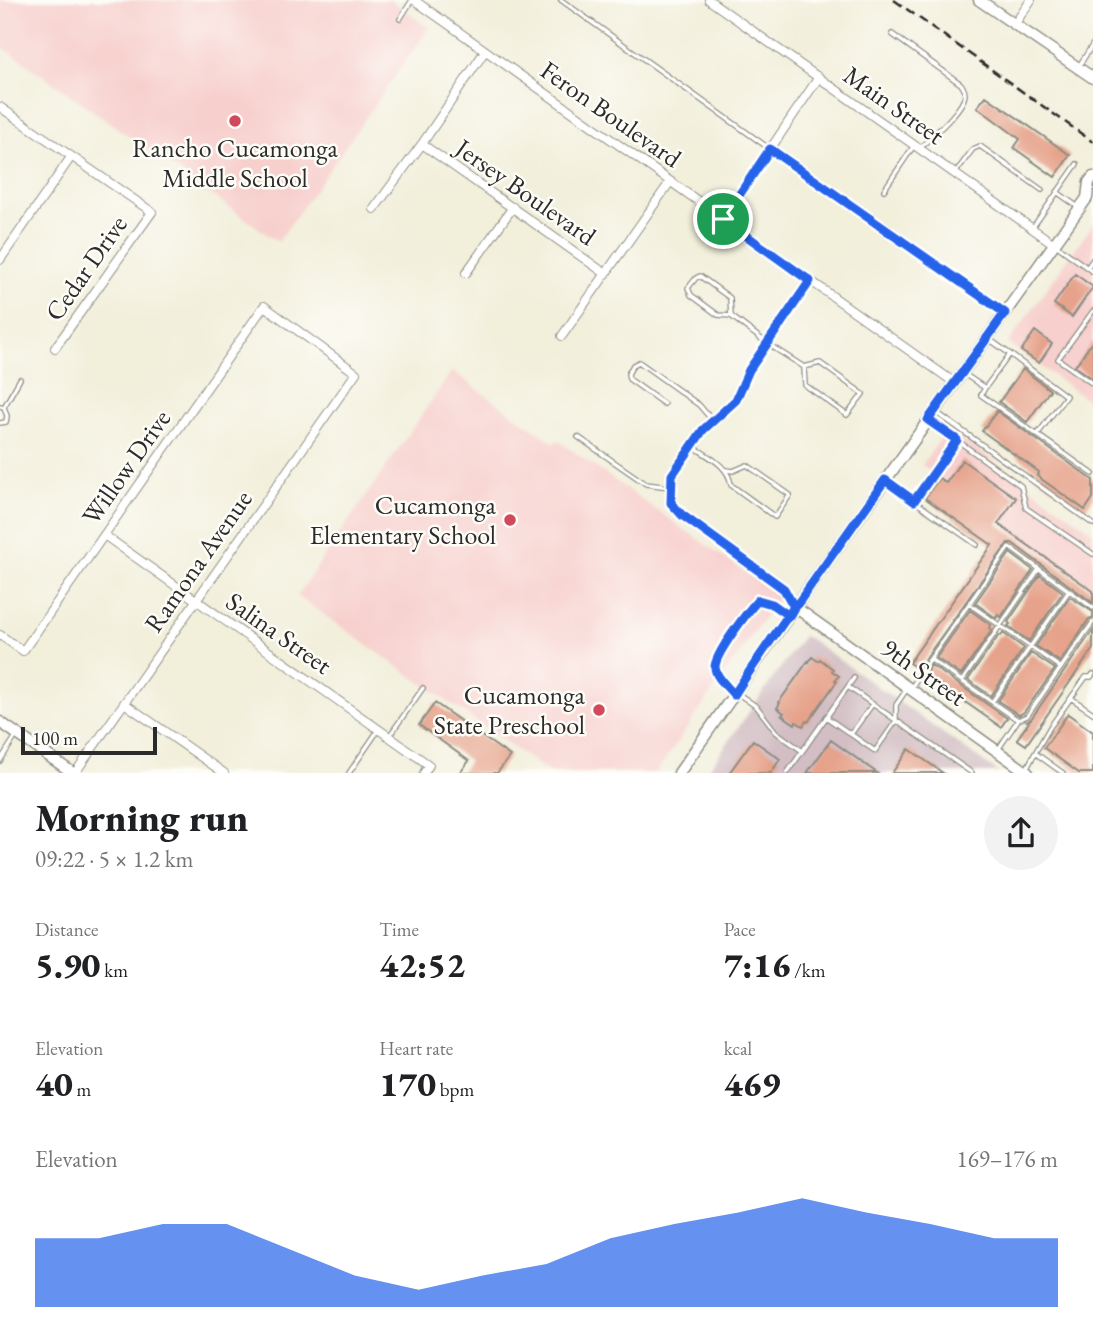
<!DOCTYPE html>
<html lang="en">
<head>
<meta charset="utf-8">
<style>
	body { margin:0; font-family:"EB Garamond",serif; background:#f2f2f2; color:#202124; height:100vh; display:flex; flex-direction:column; font-size:26px; white-space:nowrap }
	* { box-sizing:border-box; margin:0 }
	p { font-size:23px; color:#757577 }
	.icon { flex:none; width:38px; height:38px; fill:none; stroke:currentColor; stroke-width:2; stroke-linecap:round; stroke-linejoin:round }
	.map { position:relative; height:773px; overflow:hidden }
	.drawer { display:flex; flex-direction:column; background:#fff; flex:1 }
	.drawer>* { flex:none }
	.scale { position:absolute; left:21px; bottom:18px; width:136px; box-sizing:border-box; padding-left:7px; border:4px solid #2b2b2b; border-top:0; font-size:19px; line-height:24px; white-space:nowrap; color:#2b2b2b; -webkit-text-stroke:5px #fdfcf7; paint-order:stroke }
	.pin { position:absolute; display:grid; place-items:center; width:60px; height:60px; color:#fff; margin:-30px; border:4px solid #fff; border-radius:50%; box-shadow:0 2px 7px #0007 }
	.round { display:grid; place-items:center; flex:none; width:74px; height:74px; border-radius:37px; background:#f2f2f2 }
	.summary { display:flex; align-items:center; justify-content:space-between; height:119px; padding:0 35px }
	h1 { font-size:38px; font-weight:800; line-height:52px }
	.metrics { display:grid; grid-template-columns:repeat(3,1fr); gap:10px; height:119px; padding:7px 35px }
	.metrics div { display:grid; align-content:center }
	.metrics b { font-size:35px; font-weight:800 }
	.metrics small { font-size:19px; font-weight:400 }
	.metrics p { font-size:19px }
	.chart { height:196px; padding:14px 35px }
	.chart p { display:flex; justify-content:space-between }
	.chart svg { width:100%; height:126px; margin-top:7px; fill:#2563eb; opacity:.7 }
	.map>svg:first-child { display:block }
	.built { fill:#f7d0ce }
	.industrial { fill:#d2bec4 }
	.building { fill:#e6a28a }
	.lines { fill:none; stroke-linecap:round; stroke-linejoin:round }
	.lane-casing { stroke:#8e8d83; stroke-width:6 }
	.street-casing { stroke:#8e8d83; stroke-width:10 }
	.secondary-casing { stroke:#8e8d83; stroke-width:13 }
	.lane { stroke:#fff; stroke-width:3.5 }
	.street { stroke:#fff; stroke-width:8 }
	.secondary { stroke:#fff; stroke-width:10 }
	.rail { stroke:#2b2b2b; stroke-width:2.5; stroke-dasharray:10 5; stroke-linecap:butt }
	.route-casing { stroke:#fff; stroke-width:14 }
	.route { stroke:#2563eb; stroke-width:9 }
	.poi-dot { fill:#d1495b; stroke:#fdfcf7; stroke-width:2.5 }
	.labels { text-anchor:middle; dominant-baseline:central; stroke-width:5; stroke-linejoin:round; paint-order:stroke }
	.street-label { font-size:26px; fill:#2b2b2b; stroke:#fdfcf7 }
	.poi-label { font-size:26px; fill:#2b2b2b; stroke:#fdfcf7; text-anchor:end }
</style>
</head>
<body>
<div class="map">
<svg width="1093" height="773" viewBox="0 0 1093 773">
	<rect width="100%" height="100%" fill="#fdfcf7"/>
	<filter id="ink" filterUnits="userSpaceOnUse"><feTurbulence type="fractalNoise" baseFrequency=".0143" numOctaves="2"/><feDisplacementMap in="SourceGraphic" scale="14" xChannelSelector="R" yChannelSelector="G"/><feConvolveMatrix kernelMatrix="1 2 1 2 8 2 1 2 1" color-interpolation-filters="sRGB"/></filter>
	<filter id="wash" filterUnits="userSpaceOnUse"><feTurbulence type="fractalNoise" baseFrequency=".00686" numOctaves="4" result="noise"/><feDisplacementMap in="SourceGraphic" scale="28" xChannelSelector="R" yChannelSelector="G"/><feGaussianBlur stdDeviation="1.57" result="paint"/><feColorMatrix in="noise" values="0 0 0 0 0 0 0 0 0 0 0 0 0 0 0 0 0 1.4 0 .05"/><feComposite in="paint" operator="in"/></filter>
	<g filter="url(#wash)">
		<rect width="100%" height="100%" fill="#f2efdb"/>
		<path class="built" d="M 0,0 L 390,0 L 429,28 L 278,242 L 0,45 Z
			M 1093,224 L 1093,404 L 1008,343 Z
			M 452,371 L 554,443 L 557,440 L 779,596 L 656,773 L 550,773 L 297,596 Z
			M 948,428 L 1093,532 L 1093,589 L 1007,529 L 1008,525 L 922,465 Z"/>
		<path class="industrial" d="M 803,636 L 810,639 L 999,773 L 706,773 Z"/>
		<g id="blocks">
			<path class="building" d="M 986,96 L 1070,155 L 1055,177 L 1014,148 L 1020,139 L 977,107 Z
				M 1075,274 L 1093,287 L 1072,317 L 1054,304 Z
				M 1035,331 L 1052,344 L 1039,363 L 1021,351 Z
				M 1093,341 L 1093,379 L 1075,366 Z
				M 1023,369 L 1050,390 L 1027,422 L 999,402 Z
				M 997,411 L 1093,480 L 1093,498 L 1085,510 L 1037,476 L 1039,472 L 982,431 Z
				M 962,460 L 1016,498 L 998,524 L 1093,591 L 1093,603 L 1012,543 L 1008,543 L 918,669 L 909,663 L 992,545 L 925,498 L 939,478 L 946,483 Z
				M 1010,553 L 1033,570 L 1001,617 L 998,615 L 996,618 L 975,603 Z
				M 1040,575 L 1063,592 L 1029,641 L 1008,626 L 1010,624 L 1008,622 Z
				M 1070,597 L 1093,612 L 1093,618 L 1089,619 L 1060,662 L 1036,646 Z
				M 970,610 L 991,625 L 989,628 L 992,630 L 961,675 L 936,658 Z
				M 1093,630 L 1093,649 L 1026,745 L 1017,739 L 1029,722 L 1027,721 L 1031,719 Z
				M 1003,633 L 1024,648 L 991,696 L 968,680 L 999,635 L 1001,636 Z
				M 1031,653 L 1055,669 L 1024,712 L 1019,715 L 998,701 Z
				M 812,657 L 818,661 L 820,659 L 833,669 L 832,671 L 839,676 L 835,680 L 837,681 L 808,722 L 806,721 L 803,726 L 796,722 L 795,724 L 782,715 L 784,713 L 777,708 L 780,703 L 779,702 L 808,661 L 809,662 Z
				M 931,665 L 1007,718 L 1001,727 L 925,674 Z
				M 435,703 L 510,756 L 497,773 L 460,773 L 469,761 L 419,725 Z
				M 1068,714 L 1093,732 L 1093,773 L 1079,773 L 1044,748 Z
				M 753,740 L 780,759 L 771,773 L 729,773 Z
				M 831,740 L 877,773 L 807,773 Z
				M 909,749 L 943,773 L 892,773 Z"/>
		</g>
	</g>
	<g filter="url(#ink)">
		<use href="#blocks" fill-opacity="0" stroke="#8e8d83" stroke-width="2"/>
		<g class="lines">
			<defs>
				<path id="lane" d="M 561,0 L 770,149 L 1003,311
					M 400,19 L 412,0
					M 892,34 L 961,84 C 964,89 965,89 965,95 C 963,110 932,136 921,147
					M 1079,66 L 1093,44
					M 956,172 L 973,149 L 980,146 L 1042,190
					M 884,190 L 913,147
					M 1057,192 L 1078,207
					M 1033,227 L 1077,164
					M 1056,245 L 1093,272
					M 1087,268 L 1093,259
					M 1093,311 L 1058,359 L 1093,384
					M 731,316 L 730,298 L 700,276 L 696,278 L 688,288 L 691,295 L 718,315 L 731,316 L 768,344 L 804,367 L 805,385 L 847,415 L 863,394 L 820,363 L 804,367
					M 1010,354 L 1066,396 L 1037,435
					M 964,374 L 985,388 L 981,395 L 1093,474
					M 985,388 L 1010,354 L 989,339
					M 664,404 L 629,379 L 628,374 L 633,365 L 639,362 L 699,405 L 712,420
					M 0,406 L 4,407 L 7,416 L 6,422 L 0,423
					M 4,407 L 20,379
					M 936,412 L 1093,524
					M 930,421 L 1021,486 L 1026,508 L 1093,554
					M 578,437 L 646,484 L 670,487
					M 694,447 C 709,457 729,466 731,485 L 775,517 L 790,495 L 747,465 L 733,471 L 727,470
					M 888,482 L 914,501 L 957,440
					M 914,501 L 977,545
					M 969,604 L 1061,668
					M 930,659 L 1009,547 L 1093,608
					M 962,681 L 1039,569
					M 848,687 L 972,773
					M 911,688 L 930,659 L 1018,720 L 999,748
					M 737,693 L 757,707 L 776,732 L 801,750
					M 733,694 C 727,687 715,676 715,666 C 716,653 748,611 758,600 L 772,604 L 787,614
					M 1071,698 L 1093,713
					M 992,702 L 1069,591
					M 826,717 L 875,751 L 896,721 L 896,705 L 907,689
					M 1018,720 L 1027,716 L 1093,622
					M 851,734 L 872,705
					M 390,735 L 423,688
					M 1035,753 L 1050,727 L 1086,677 L 1091,677 L 1093,674
					M 0,761 L 16,736
					M 1027,768 L 1035,753 L 1063,773
					M 349,773 L 379,729
					M 787,773 L 854,678"/>
				<path id="street" d="M 414,0 L 955,383
					M 709,0 L 1054,244
					M 1014,25 L 1031,0
					M 0,107 L 152,212 L 55,348
					M 422,144 L 606,274
					M 374,209 L 422,144 L 485,51
					M 723,219 L 819,77
					M 0,260 L 71,157
					M 466,273 L 513,207
					M 562,336 L 670,182
					M 104,535 L 429,765 L 424,773
					M 795,607 L 784,588 L 682,515 L 671,503 L 672,475 L 703,430 L 736,400 L 749,370 L 810,281
					M 0,635 L 23,651 L 264,306 L 356,373 L 75,773
					M 124,703 L 224,773"/>
				<path id="secondary" d="M 979,0 L 1093,78
					M 795,607 L 1028,773
					M 0,722 L 73,773
					M 679,773 L 795,607 L 1087,198 L 1089,182 L 1093,177"/>
			</defs>
			<use href="#lane" class="lane-casing"/>
			<use href="#street" class="street-casing"/>
			<use href="#secondary" class="secondary-casing"/>
			<use href="#lane" class="lane"/>
			<use href="#street" class="street"/>
			<use href="#secondary" class="secondary"/>
			<path class="rail" d="M 894,0 L 1093,142"/>
		</g>
	</g>
	<g class="lines" filter="url(#ink)">
		<defs>
			<path id="route" d="M 723,219 L 810,281 L 749,370 L 736,400 L 703,430 L 672,475 L 671,503 L 682,515 L 784,589 L 794,607 C 774,636 753,665 734,695 C 728,687 715,677 715,667 C 715,654 748,611 758,600 L 772,604 L 789,616 L 885,480 L 914,501 L 957,440 L 928,420 L 1005,313 L 770,149 L 723,219"/>
		</defs>
		<use href="#route" class="route-casing"/>
		<use href="#route" class="route"/>
	</g>
	<g class="poi-dot">
		<circle cx="235" cy="121" r="7"/>
		<circle cx="510" cy="520" r="7"/>
		<circle cx="599" cy="710" r="7"/>
	</g>
	<g class="labels">
		<g class="street-label">
			<text transform="translate(894 105) rotate(35)">Main Street</text>
			<text transform="translate(611 114) rotate(35)">Feron Boulevard</text>
			<text transform="translate(526 192) rotate(35)">Jersey Boulevard</text>
			<text transform="translate(86 268) rotate(-55)">Cedar Drive</text>
			<text transform="translate(126 467) rotate(-55)">Willow Drive</text>
			<text transform="translate(198 561) rotate(-55)">Ramona Avenue</text>
			<text transform="translate(279 633) rotate(35)">Salina Street</text>
			<text transform="translate(924 672) rotate(35)">9th Street</text>
		</g>
		<g class="poi-label">
			<text x="235" y="148" text-anchor="middle">Rancho Cucamonga<tspan x="235" dy="30">Middle School</tspan></text>
			<text x="496" y="505">Cucamonga<tspan x="496" dy="30">Elementary School</tspan></text>
			<text x="585" y="695">Cucamonga<tspan x="585" dy="30">State Preschool</tspan></text>
		</g>
	</g>
</svg>
<div class="scale">100 m</div>
<div class="pin" style="left:723px;top:219px;background:#1e9e55"><svg class="icon" aria-label="arrive" viewBox="0 0 24 24"><path d="M6 21V4h12l-3 4 3 4H6"/></svg></div>
</div>
<section class="drawer">
<div class="summary"><div><h1>Morning run</h1><p>09:22 · 5 × 1.2 km</p></div><a class="round"><svg class="icon" aria-label="share" viewBox="0 0 24 24"><path d="M12 15V3M7 8l5-5 5 5M5 13v7h14v-7"/></svg></a></div>
<div class="metrics">
<div><p>Distance</p><b>5.90<small> km</small></b></div>
<div><p>Time</p><b>42:52</b></div>
<div><p>Pace</p><b>7:16<small> /km</small></b></div>
</div>
<div class="metrics">
<div><p>Elevation</p><b>40<small> m</small></b></div>
<div><p>Heart rate</p><b>170<small> bpm</small></b></div>
<div><p>kcal</p><b>469</b></div>
</div>
<div class="chart"><p><span>Elevation</span>169–176 m</p>
<svg viewBox="0 0 160 44" preserveAspectRatio="none"><path d="M0 44V20L10 20L20 15L30 15L40 24L50 33L60 38L70 33L80 29L90 20L100 15L110 11L120 6L130 11L140 15L150 20L160 20V44z"/></svg>
</div>
</section>
</body>
</html>
